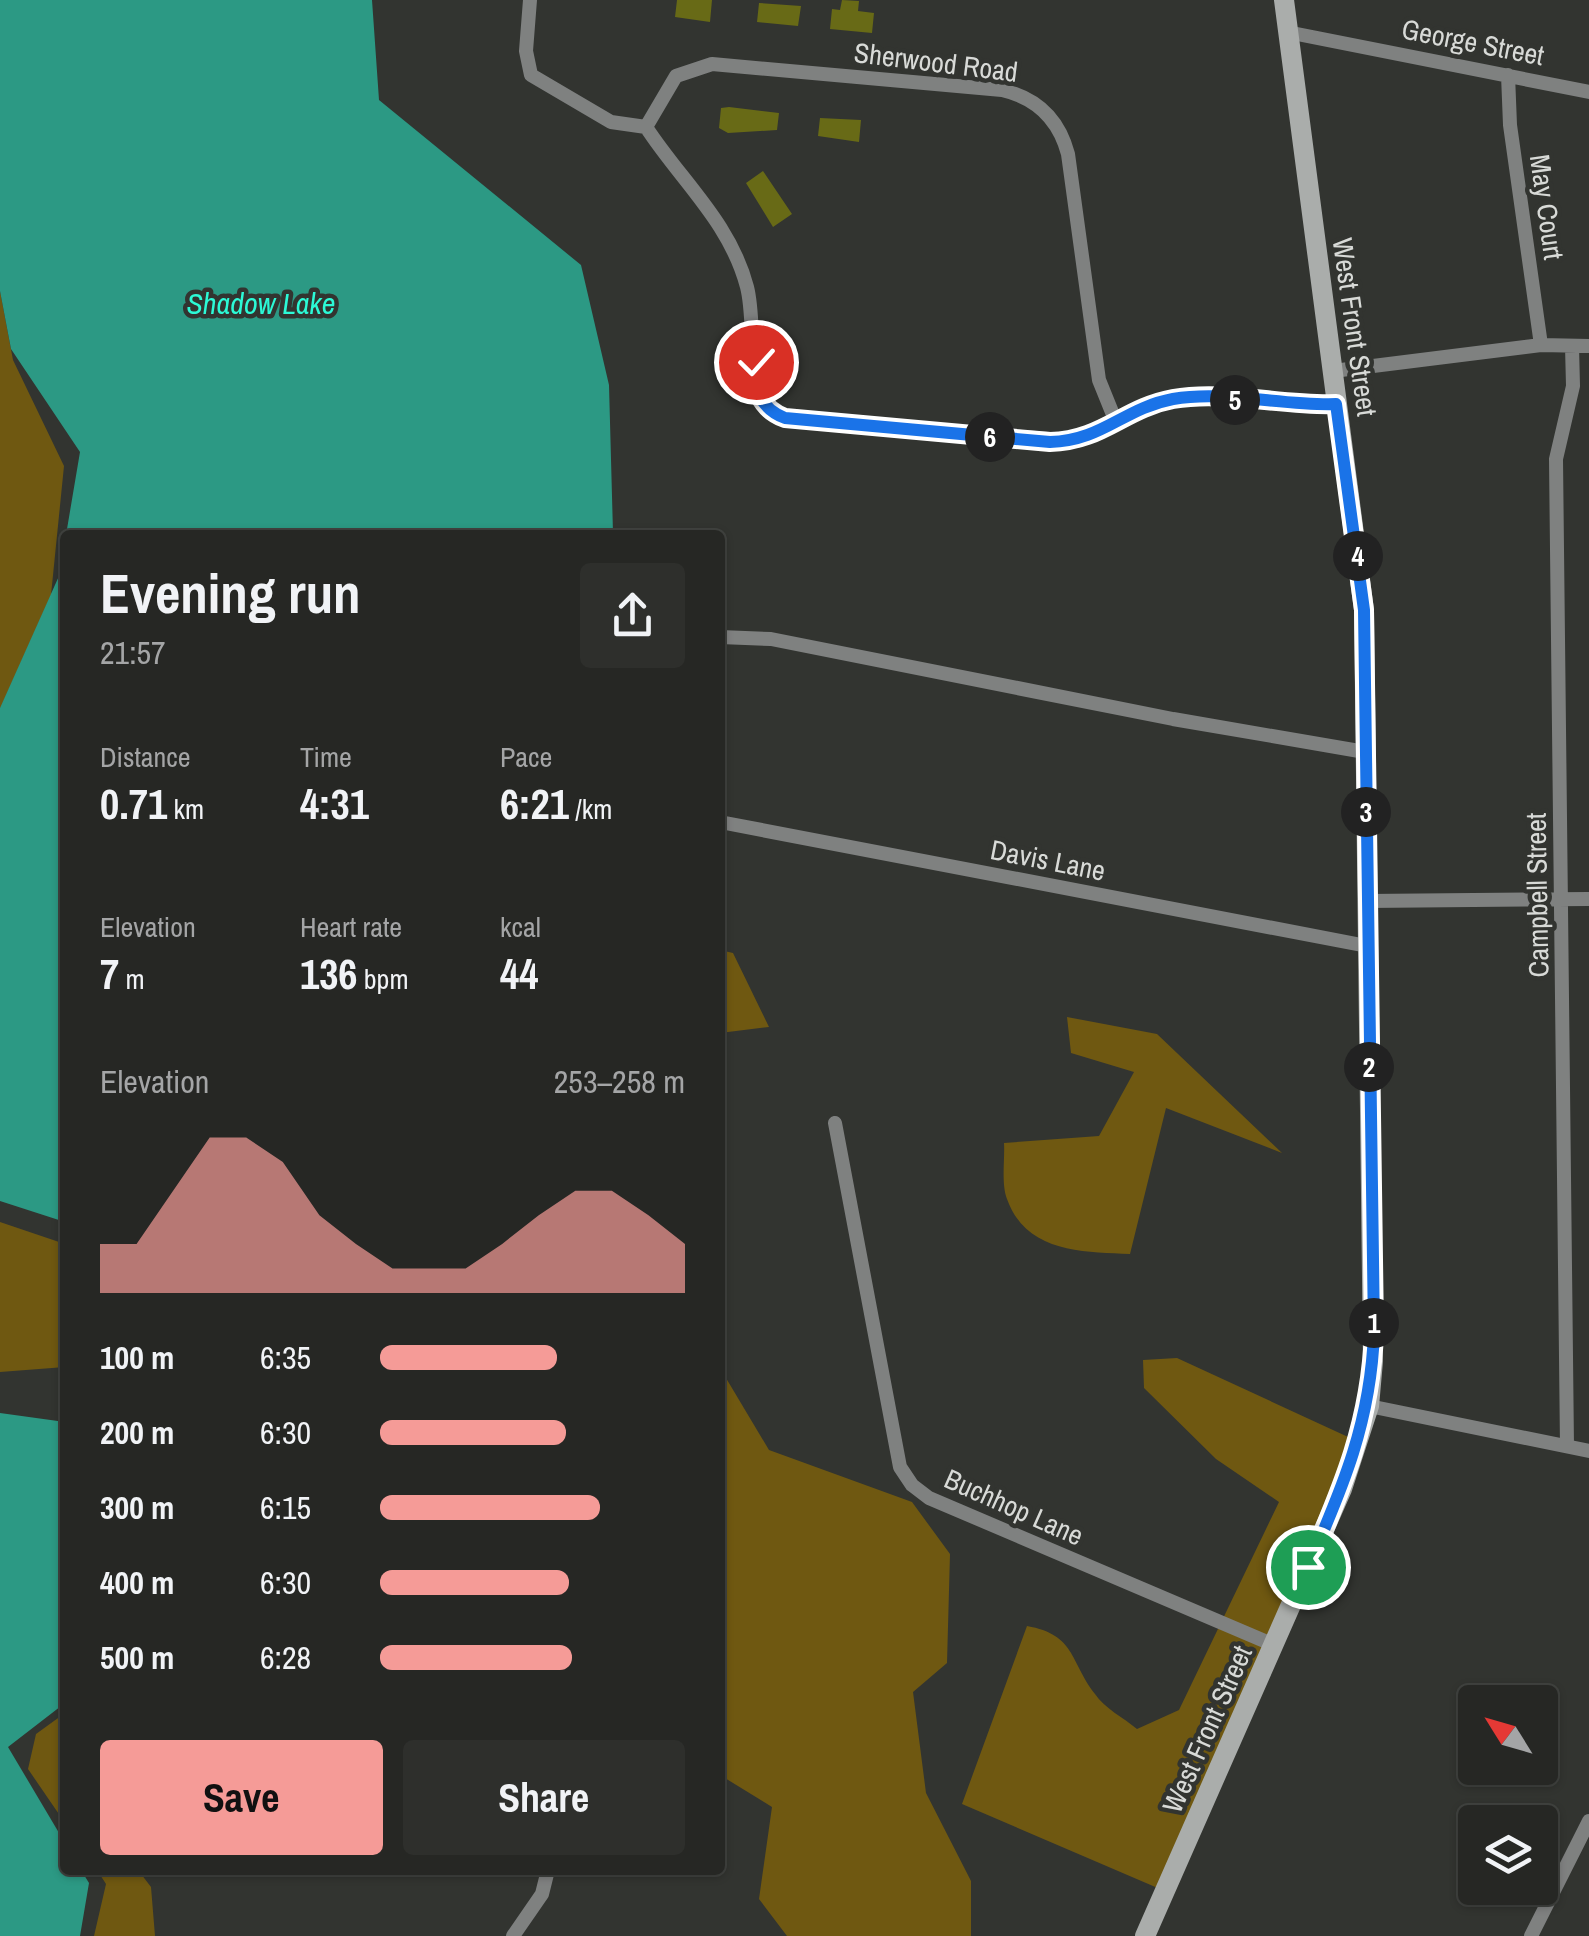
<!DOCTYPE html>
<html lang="en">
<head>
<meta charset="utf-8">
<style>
	body { margin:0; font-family:"Archivo Narrow",sans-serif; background:#2e2f2c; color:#f1f3f6; height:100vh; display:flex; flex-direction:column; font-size:38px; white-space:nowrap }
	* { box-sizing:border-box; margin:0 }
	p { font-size:32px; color:#a4a5a6 }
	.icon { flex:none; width:55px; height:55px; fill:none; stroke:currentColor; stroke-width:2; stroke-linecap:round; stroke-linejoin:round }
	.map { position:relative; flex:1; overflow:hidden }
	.drawer { position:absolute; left:60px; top:530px; width:665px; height:1345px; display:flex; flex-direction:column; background:#262724; border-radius:10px; box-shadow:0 2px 8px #0004,0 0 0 2px #424441 }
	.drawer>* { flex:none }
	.needle { width:65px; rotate:307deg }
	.buttons { position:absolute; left:1458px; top:1685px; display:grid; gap:20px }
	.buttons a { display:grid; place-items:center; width:100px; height:100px; border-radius:10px; background:#262724; box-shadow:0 2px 8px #0004,0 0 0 2px #424441; font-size:50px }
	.pin { position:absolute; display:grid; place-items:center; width:85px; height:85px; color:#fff; margin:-42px; border:5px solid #fff; border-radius:50%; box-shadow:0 2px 10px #0007 }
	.km { position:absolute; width:50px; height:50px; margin:-25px; border-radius:50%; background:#222; color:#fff; font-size:28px; line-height:50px; text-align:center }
	.round { display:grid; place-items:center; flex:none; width:105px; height:105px; border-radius:10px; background:#2e2f2c }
	.summary { display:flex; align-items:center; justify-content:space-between; height:170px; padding:0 40px }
	h1 { font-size:55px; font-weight:700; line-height:75px }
	.metrics { display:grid; grid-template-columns:repeat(3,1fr); gap:15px; height:170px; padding:10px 40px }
	.metrics div { display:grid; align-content:center }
	.metrics b { font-size:42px; font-weight:700 }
	.metrics small { font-size:28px; font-weight:400 }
	.metrics p { font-size:28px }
	.chart { height:280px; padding:20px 40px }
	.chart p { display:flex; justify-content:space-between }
	.chart svg { width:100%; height:180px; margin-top:10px; fill:#f59b97; opacity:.7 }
	.primary-button { display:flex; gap:20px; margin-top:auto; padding:20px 40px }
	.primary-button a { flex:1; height:115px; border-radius:10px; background:#f59b97; color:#111; font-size:40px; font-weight:700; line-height:115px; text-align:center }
	.primary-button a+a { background:#2e2f2c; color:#f1f3f6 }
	ul { padding:0 40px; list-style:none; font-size:32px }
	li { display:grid; grid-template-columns:160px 120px 1fr; align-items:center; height:75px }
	li i { height:25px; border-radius:12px; background:#f59b97 }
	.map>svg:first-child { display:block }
	.green { fill:#6f5811 }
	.water { fill:#2c9984 }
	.building { fill:#686a16 }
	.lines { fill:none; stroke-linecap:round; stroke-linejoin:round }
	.street { stroke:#7f8180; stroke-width:14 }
	.secondary { stroke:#aaadab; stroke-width:20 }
	.route-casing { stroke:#fff; stroke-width:20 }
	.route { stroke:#1a73e8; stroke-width:12 }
	.labels { text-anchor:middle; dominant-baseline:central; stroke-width:9; stroke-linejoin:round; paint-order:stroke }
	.street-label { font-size:28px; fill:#d8dad7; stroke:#323430 }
	.water-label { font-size:30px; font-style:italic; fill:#2cf9d6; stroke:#323430 }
</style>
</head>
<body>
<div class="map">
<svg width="1589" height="1936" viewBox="0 0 1589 1936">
	<rect width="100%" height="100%" fill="#323430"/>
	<path class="green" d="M 0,291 L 13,360 L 64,466 L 51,595 L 0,709 Z
		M 720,950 L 733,953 L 769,1027 L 720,1033 Z
		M 1067,1017 L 1157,1034 L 1282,1153 L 1166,1108 L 1130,1254 C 1083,1252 1026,1253 1007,1199 C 1001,1184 1005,1159 1004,1143 L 1099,1136 L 1134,1072 L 1071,1053 Z
		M 0,1222 L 65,1244 L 65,1367 L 0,1372 Z
		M 1177,1358 L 1359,1442 L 1167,1892 L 962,1804 L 1027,1626 C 1076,1635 1069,1660 1095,1694 C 1104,1708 1124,1718 1137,1729 L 1179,1710 L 1279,1502 L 1216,1459 L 1144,1388 L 1143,1360 Z
		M 720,1368 L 769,1450 L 912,1502 L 950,1554 L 947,1663 L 913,1692 L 926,1793 L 971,1881 L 971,1936 L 787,1936 L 759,1899 L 772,1807 L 720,1775 Z
		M 65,1713 L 65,1823 L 28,1769 L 36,1734 Z
		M 97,1870 L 138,1870 L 151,1887 L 155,1936 L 94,1936 L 106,1884 Z"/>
	<path class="water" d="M 0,0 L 372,0 L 379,100 L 581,265 L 609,385 L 613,533 L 66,535 L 80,452 L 11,349 L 0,291 Z
		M 65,540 L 65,1222 L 0,1201 L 0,708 L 59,576 Z
		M 0,1413 L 65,1422 L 65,1703 L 8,1747 L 65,1843 L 65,1870 L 81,1870 L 89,1883 L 80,1936 L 0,1936 Z"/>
	<path class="building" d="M 677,0 L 712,0 L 710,22 L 675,17 Z
		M 842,0 L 859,1 L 858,11 L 874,13 L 872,33 L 830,29 L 832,9 L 840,10 Z
		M 759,3 L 801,6 L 798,26 L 757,22 Z
		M 729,107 L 779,113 L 777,130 L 728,133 L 719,128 L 721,108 Z
		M 820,118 L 861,120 L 859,142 L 818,136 Z
		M 763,171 L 792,214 L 773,227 L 746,183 Z"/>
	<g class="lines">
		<path class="street" d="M 530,0 L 526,51 L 531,75 L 611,122 L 646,127
			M 1287,32 L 1589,92
			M 1508,75 L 1510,125 L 1541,345
			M 646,127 C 681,181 730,222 747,287 C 758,329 741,401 785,419 L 1077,441 L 1144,408 L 1182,398 L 1336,404
			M 646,127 L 676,76 L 712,64 L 1002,90 C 1037,98 1059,120 1068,154 L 1099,380 L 1116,422
			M 1333,371 L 1541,345 L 1589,346
			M 720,637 L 771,639 L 1173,719 L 1365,752
			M 720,822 L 1367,946
			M 1367,901 L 1589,899
			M 835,1123 L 900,1467 L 912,1485 L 929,1498 L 1274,1645
			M 1369,1406 L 1589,1451
			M 1567,1446 L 1556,459 L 1573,386 L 1572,346
			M 513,1936 L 542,1894 L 548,1870
			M 1531,1936 L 1589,1821"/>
		<path class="secondary" d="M 1145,1936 L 1342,1489 L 1369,1406 L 1373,1361 L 1364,610 L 1284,0"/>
	</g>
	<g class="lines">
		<defs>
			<path id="route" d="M 756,362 C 754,388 759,408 785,418 L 1050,442 C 1102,441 1124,408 1173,399 C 1225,390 1283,406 1336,404 L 1364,610 L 1374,1332 C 1371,1421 1343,1487 1308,1567"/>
		</defs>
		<use href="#route" class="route-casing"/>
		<use href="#route" class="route"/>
	</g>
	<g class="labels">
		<g class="street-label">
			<text transform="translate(1473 42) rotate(11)">George Street</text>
			<text transform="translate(936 62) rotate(7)">Sherwood Road</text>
			<text transform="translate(1547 207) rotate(82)">May Court</text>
			<text transform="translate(1355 327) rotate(82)">West Front Street</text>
			<text transform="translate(1048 860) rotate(11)">Davis Lane</text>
			<text transform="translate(1537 895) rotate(-91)">Campbell Street</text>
			<text transform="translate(1014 1507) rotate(24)">Buchhop Lane</text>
			<text transform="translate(1207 1729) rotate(-66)">West Front Street</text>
		</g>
		<g class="water-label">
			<text x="261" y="303">Shadow Lake</text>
		</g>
	</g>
</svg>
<div class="buttons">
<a><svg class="needle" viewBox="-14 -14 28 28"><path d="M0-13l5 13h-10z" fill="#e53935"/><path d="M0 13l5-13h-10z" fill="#a4a5a6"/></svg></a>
<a><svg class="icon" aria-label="layers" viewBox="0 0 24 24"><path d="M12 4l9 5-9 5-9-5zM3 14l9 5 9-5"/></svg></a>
</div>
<div class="pin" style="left:1308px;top:1567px;background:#1e9e55"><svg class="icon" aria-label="arrive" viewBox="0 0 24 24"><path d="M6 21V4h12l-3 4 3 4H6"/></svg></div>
<div class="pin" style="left:756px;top:362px;background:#d93025"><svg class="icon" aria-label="check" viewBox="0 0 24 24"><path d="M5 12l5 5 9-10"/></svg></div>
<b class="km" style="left:1374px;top:1323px">1</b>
<b class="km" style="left:1369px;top:1067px">2</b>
<b class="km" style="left:1366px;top:812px">3</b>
<b class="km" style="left:1358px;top:556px">4</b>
<b class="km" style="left:1235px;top:400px">5</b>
<b class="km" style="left:990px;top:437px">6</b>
<section class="drawer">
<div class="summary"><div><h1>Evening run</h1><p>21:57</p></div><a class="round"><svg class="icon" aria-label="share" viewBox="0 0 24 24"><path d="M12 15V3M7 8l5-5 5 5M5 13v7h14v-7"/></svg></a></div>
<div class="metrics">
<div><p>Distance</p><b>0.71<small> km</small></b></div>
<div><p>Time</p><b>4:31</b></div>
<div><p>Pace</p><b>6:21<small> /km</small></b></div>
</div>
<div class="metrics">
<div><p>Elevation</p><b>7<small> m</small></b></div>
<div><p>Heart rate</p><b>136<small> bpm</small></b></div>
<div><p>kcal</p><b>44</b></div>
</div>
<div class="chart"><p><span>Elevation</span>253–258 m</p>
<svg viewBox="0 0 160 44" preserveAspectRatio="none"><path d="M0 44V32L10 32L20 19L30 6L40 6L50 12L60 25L70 32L80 38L90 38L100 38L110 32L120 25L130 19L140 19L150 25L160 32V44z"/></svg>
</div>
<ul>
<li><b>100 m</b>6:35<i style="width:58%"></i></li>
<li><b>200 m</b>6:30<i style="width:61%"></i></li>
<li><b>300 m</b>6:15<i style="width:72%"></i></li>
<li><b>400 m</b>6:30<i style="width:62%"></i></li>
<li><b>500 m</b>6:28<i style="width:63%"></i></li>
</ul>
<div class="primary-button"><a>Save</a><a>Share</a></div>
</section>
</div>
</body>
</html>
